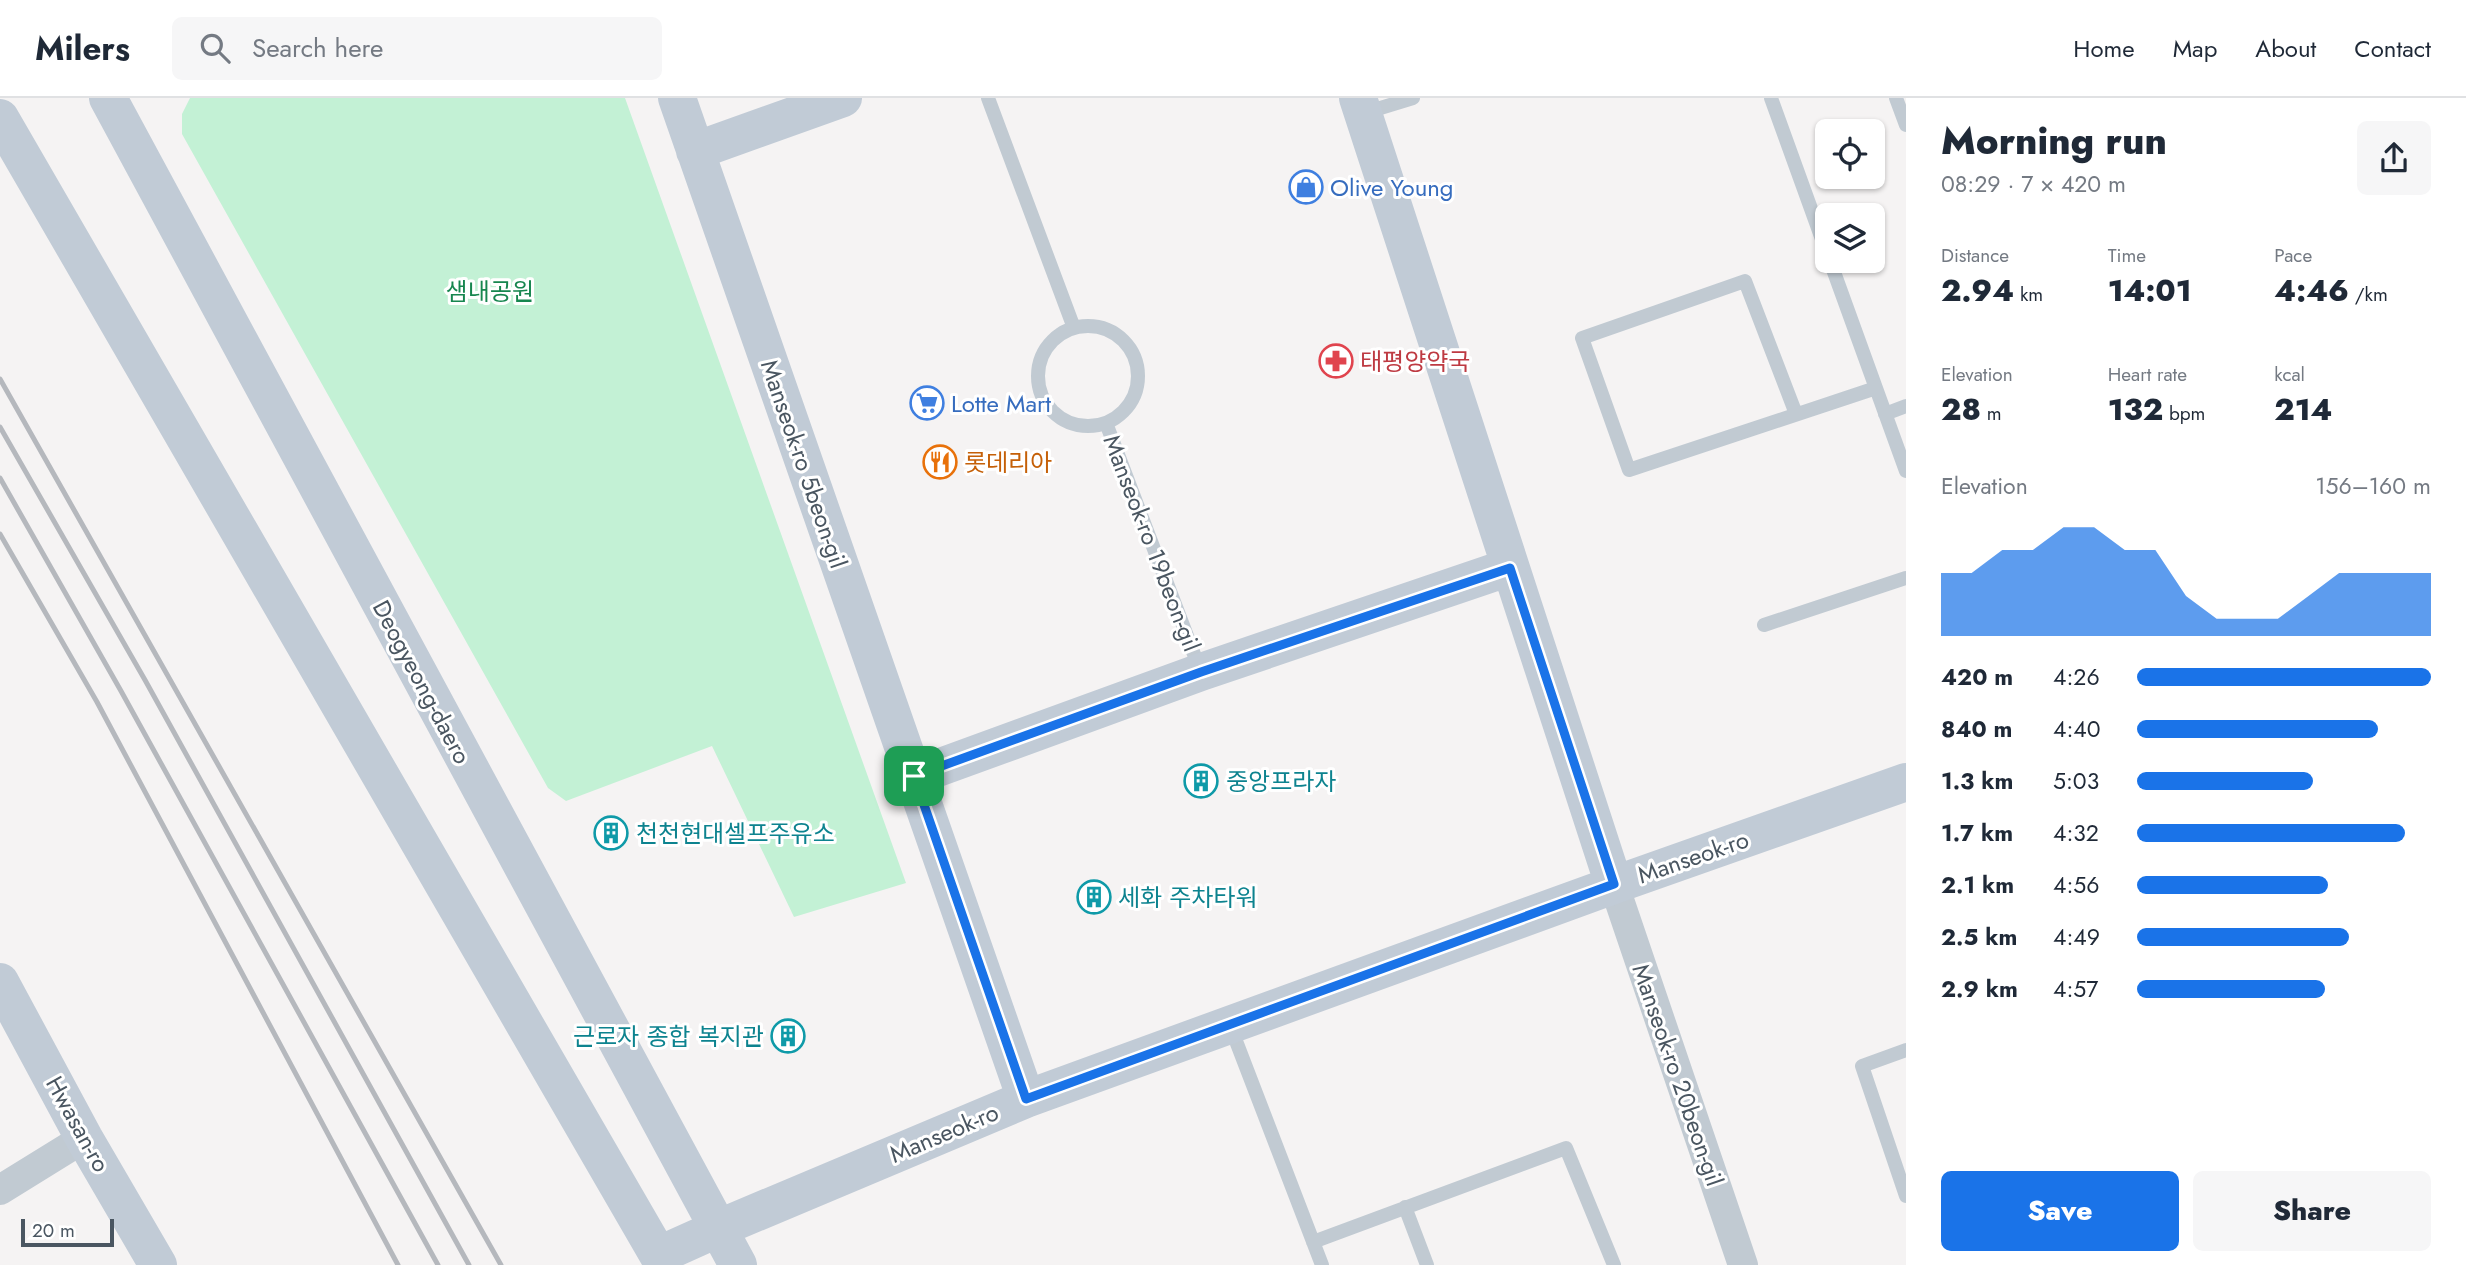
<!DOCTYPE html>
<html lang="en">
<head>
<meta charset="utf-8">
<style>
	body { margin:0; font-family:Jost,"Noto Sans KR",sans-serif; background:#f6f6f7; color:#1f2937; height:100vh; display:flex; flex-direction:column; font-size:26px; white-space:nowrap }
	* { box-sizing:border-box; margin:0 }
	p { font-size:23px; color:#747a83 }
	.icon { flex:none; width:38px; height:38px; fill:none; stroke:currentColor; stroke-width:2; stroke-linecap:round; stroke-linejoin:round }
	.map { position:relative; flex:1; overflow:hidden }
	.panel { display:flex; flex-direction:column; background:#fff; width:560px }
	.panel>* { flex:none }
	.fabs { position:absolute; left:1815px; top:21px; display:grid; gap:14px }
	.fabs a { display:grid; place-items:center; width:70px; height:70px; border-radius:10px; background:#fff; box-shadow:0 2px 5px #0004; font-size:35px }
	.scale { position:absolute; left:21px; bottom:18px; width:93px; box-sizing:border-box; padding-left:7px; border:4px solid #4a5661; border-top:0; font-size:19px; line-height:24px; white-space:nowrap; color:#4a5661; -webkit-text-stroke:5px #fff; paint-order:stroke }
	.pin { position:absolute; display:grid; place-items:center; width:60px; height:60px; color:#fff; margin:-30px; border-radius:14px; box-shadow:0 4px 10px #0006 }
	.round { display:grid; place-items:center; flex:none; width:74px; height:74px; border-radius:10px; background:#f6f6f7 }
	.headline { display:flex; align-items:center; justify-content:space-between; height:119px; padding:0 35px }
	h1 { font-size:38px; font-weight:800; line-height:52px }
	.figures { display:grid; grid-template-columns:repeat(3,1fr); gap:10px; height:119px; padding:7px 35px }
	.figures div { display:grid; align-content:center }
	.figures b { font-size:30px; font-weight:800 }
	.figures small { font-size:19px; font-weight:400 }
	.figures p { font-size:19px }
	.chart { height:196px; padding:14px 35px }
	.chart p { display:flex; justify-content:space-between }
	.chart svg { width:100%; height:126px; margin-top:7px; fill:#1a73e8; opacity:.7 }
	.cta { display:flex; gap:14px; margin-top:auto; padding:14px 35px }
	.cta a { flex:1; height:80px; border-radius:10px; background:#1a73e8; color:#fff; font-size:28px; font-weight:800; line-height:80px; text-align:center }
	.cta a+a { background:#f6f6f7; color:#1f2937 }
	ul { padding:0 35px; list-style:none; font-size:23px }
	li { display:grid; grid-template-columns:112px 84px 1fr; align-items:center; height:52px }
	li i { height:18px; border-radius:9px; background:#1a73e8 }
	header { display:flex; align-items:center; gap:42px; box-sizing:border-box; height:98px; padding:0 35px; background:#fff; border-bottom:2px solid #e0e1e3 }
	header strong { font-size:33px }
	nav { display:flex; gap:38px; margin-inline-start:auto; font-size:24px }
	.search { width:490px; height:63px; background:#f6f6f7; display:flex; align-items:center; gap:18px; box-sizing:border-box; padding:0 24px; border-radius:10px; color:#747a83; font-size:26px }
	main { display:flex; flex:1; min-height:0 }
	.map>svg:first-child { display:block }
	.green { fill:#c3f1d5 }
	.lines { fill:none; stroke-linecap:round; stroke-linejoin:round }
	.lane { stroke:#c1cad2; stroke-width:14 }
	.street { stroke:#c1cad2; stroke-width:30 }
	.secondary { stroke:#c1cbd6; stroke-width:38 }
	.rail { stroke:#b5b8bd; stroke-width:5 }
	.route-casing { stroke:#fff; stroke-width:14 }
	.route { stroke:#1a73e8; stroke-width:9 }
	.labels { text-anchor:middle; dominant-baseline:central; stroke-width:6; stroke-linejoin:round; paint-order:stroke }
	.shop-label { font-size:24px; fill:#366cbe; stroke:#fff; text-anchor:start }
	.park-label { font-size:24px; fill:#17864f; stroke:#fff }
	.health-label { font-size:24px; fill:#be3a42; stroke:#fff; text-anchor:start }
	.food-label { font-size:24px; fill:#c56008; stroke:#fff; text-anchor:start }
	.street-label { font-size:24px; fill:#4a5661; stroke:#fff }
	.culture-label { font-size:24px; fill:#0d838f; stroke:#fff; text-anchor:start }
</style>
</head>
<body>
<header>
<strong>Milers</strong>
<div class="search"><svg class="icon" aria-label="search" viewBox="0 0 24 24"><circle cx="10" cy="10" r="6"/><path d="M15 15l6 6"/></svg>Search here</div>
<nav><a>Home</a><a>Map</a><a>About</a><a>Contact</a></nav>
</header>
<main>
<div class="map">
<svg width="1906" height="1167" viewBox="0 0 1906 1167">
	<rect width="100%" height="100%" fill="#f5f3f3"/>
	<path class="green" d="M 190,0 L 625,0 L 906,785 L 794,819 L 712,648 L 566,703 L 548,690 L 182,36 L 182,16 Z"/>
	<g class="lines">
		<path class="lane" d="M 988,0 L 1074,230
			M 1771,0 L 1827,155
			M 1896,0 L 1906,27
			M 1364,15 L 1413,0
			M 1830,163 L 1906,373
			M1038 278a50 50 0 1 1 100 0a50 50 0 1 1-100 0Z
			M 1796,316 L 1745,183 L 1582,240 L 1629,372 L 1876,290
			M 1885,316 L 1906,308
			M 1106,325 L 1200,572
			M 1764,527 L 1906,480
			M 1231,930 L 1322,1167
			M 1906,952 L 1862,968 L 1906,1098
			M 1405,1109 L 1427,1167
			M 1313,1144 L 1566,1050 L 1614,1167"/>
		<path class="street" d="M 1614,787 L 1743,1167
			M 0,1092 L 84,1040"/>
		<path class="secondary" d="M 108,0 L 738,1167
			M 677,0 L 1026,1001
			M 1358,0 L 1614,787
			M 0,20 L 664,1167
			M 695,53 L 843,0
			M 913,679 L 1201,574 L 1510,469
			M 0,884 L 84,1040 L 158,1167
			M 659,1157 L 717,1131 L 1026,1001 L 1614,787 L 1906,684"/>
		<path class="rail" d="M 0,281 L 501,1167
			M 0,329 L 145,582 L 469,1167
			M 0,380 L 121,593 L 438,1167
			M 0,436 L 97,604 L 398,1167"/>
	</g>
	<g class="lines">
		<defs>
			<path id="route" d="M 1510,470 L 1614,786 L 1026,1001 L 914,678 L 1201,574 Z"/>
		</defs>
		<use href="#route" class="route-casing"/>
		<use href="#route" class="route"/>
	</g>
	<defs>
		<symbol id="shop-ring" viewBox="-11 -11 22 22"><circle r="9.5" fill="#fff" stroke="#3f7fe0" stroke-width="1.5"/><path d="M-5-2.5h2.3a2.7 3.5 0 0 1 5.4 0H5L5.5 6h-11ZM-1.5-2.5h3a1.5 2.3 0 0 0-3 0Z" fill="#3f7fe0"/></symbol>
		<symbol id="pharmacy-ring" viewBox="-11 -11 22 22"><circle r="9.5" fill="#fff" stroke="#e0444e" stroke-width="1.5"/><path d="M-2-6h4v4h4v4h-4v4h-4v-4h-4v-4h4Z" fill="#e0444e"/></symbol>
		<symbol id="supermarket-ring" viewBox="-11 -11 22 22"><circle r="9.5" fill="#fff" stroke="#3f7fe0" stroke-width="1.5"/><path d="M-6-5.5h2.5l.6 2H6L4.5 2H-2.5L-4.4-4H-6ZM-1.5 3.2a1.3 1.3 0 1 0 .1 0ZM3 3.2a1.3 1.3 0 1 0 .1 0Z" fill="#3f7fe0"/></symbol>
		<symbol id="restaurant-ring" viewBox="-11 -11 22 22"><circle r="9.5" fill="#fff" stroke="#e8710a" stroke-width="1.5"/><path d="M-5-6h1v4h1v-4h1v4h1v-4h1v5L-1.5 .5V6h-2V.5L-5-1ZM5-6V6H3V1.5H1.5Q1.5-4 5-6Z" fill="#e8710a"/></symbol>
		<symbol id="building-ring" viewBox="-11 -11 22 22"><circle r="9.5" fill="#fff" stroke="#0f9aa8" stroke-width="1.5"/><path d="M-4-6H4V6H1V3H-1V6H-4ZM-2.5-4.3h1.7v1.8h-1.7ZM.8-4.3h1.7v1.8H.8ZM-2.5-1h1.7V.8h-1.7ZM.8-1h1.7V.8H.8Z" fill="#0f9aa8"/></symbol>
	</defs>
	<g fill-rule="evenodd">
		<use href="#shop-ring" x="1287" y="70" width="38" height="38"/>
		<use href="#pharmacy-ring" x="1317" y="244" width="38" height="38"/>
		<use href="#supermarket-ring" x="908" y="286" width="38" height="38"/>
		<use href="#restaurant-ring" x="921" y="345" width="38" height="38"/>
		<use href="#building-ring" x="1182" y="664" width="38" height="38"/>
		<use href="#building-ring" x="592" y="716" width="38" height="38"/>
		<use href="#building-ring" x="1075" y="780" width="38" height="38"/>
		<use href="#building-ring" x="769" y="919" width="38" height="38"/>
	</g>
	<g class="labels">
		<g class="shop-label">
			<text x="1330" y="89">Olive Young</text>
			<text x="951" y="305">Lotte Mart</text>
		</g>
		<g class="park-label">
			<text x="490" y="193">샘내공원</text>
		</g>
		<g class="health-label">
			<text x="1360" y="263">태평양약국</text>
		</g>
		<g class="food-label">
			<text x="964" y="364">롯데리아</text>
		</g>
		<g class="street-label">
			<text transform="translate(804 366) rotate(71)">Manseok-ro 5beon-gil</text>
			<text transform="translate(1152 445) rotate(69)">Manseok-ro 19beon-gil</text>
			<text transform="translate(422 584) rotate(62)">Deogyeong-daero</text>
			<text transform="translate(1693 759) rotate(-19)">Manseok-ro</text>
			<text transform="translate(1678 977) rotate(71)">Manseok-ro 20beon-gil</text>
			<text transform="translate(78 1026) rotate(61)">Hwasan-ro</text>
			<text transform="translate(944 1035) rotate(-23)">Manseok-ro</text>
		</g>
		<g class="culture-label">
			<text x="1226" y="683">중앙프라자</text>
			<text x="636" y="735">천천현대셀프주유소</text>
			<text x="1118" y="799">세화 주차타워</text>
			<text x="764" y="938" text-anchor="end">근로자 종합 복지관</text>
		</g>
	</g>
</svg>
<div class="fabs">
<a><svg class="icon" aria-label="locate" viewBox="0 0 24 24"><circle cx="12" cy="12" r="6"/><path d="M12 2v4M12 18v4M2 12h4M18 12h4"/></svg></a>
<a><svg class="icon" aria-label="layers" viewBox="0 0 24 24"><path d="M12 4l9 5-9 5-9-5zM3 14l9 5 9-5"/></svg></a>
</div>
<div class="scale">20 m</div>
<div class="pin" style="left:914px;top:678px;background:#1e9e55"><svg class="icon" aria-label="arrive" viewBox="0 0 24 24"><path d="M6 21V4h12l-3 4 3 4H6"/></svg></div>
</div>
<section class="panel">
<div class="headline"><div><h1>Morning run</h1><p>08:29 · 7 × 420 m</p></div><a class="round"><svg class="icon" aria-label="share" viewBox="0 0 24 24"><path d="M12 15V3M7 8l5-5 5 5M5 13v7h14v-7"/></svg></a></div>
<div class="figures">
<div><p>Distance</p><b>2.94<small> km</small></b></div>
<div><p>Time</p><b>14:01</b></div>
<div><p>Pace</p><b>4:46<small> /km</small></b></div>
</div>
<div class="figures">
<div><p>Elevation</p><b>28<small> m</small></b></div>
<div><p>Heart rate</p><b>132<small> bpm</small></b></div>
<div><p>kcal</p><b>214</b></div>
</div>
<div class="chart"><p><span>Elevation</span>156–160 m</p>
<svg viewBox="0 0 160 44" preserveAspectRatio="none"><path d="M0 44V22L10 22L20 14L30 14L40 6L50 6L60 14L70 14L80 30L90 38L100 38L110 38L120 30L130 22L140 22L150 22L160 22V44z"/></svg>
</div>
<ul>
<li><b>420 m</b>4:26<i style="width:100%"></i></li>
<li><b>840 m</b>4:40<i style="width:82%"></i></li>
<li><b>1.3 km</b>5:03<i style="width:60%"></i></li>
<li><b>1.7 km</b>4:32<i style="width:91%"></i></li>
<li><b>2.1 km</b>4:56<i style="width:65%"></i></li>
<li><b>2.5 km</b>4:49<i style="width:72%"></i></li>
<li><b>2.9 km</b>4:57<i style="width:64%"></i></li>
</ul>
<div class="cta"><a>Save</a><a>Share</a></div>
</section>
</main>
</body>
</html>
